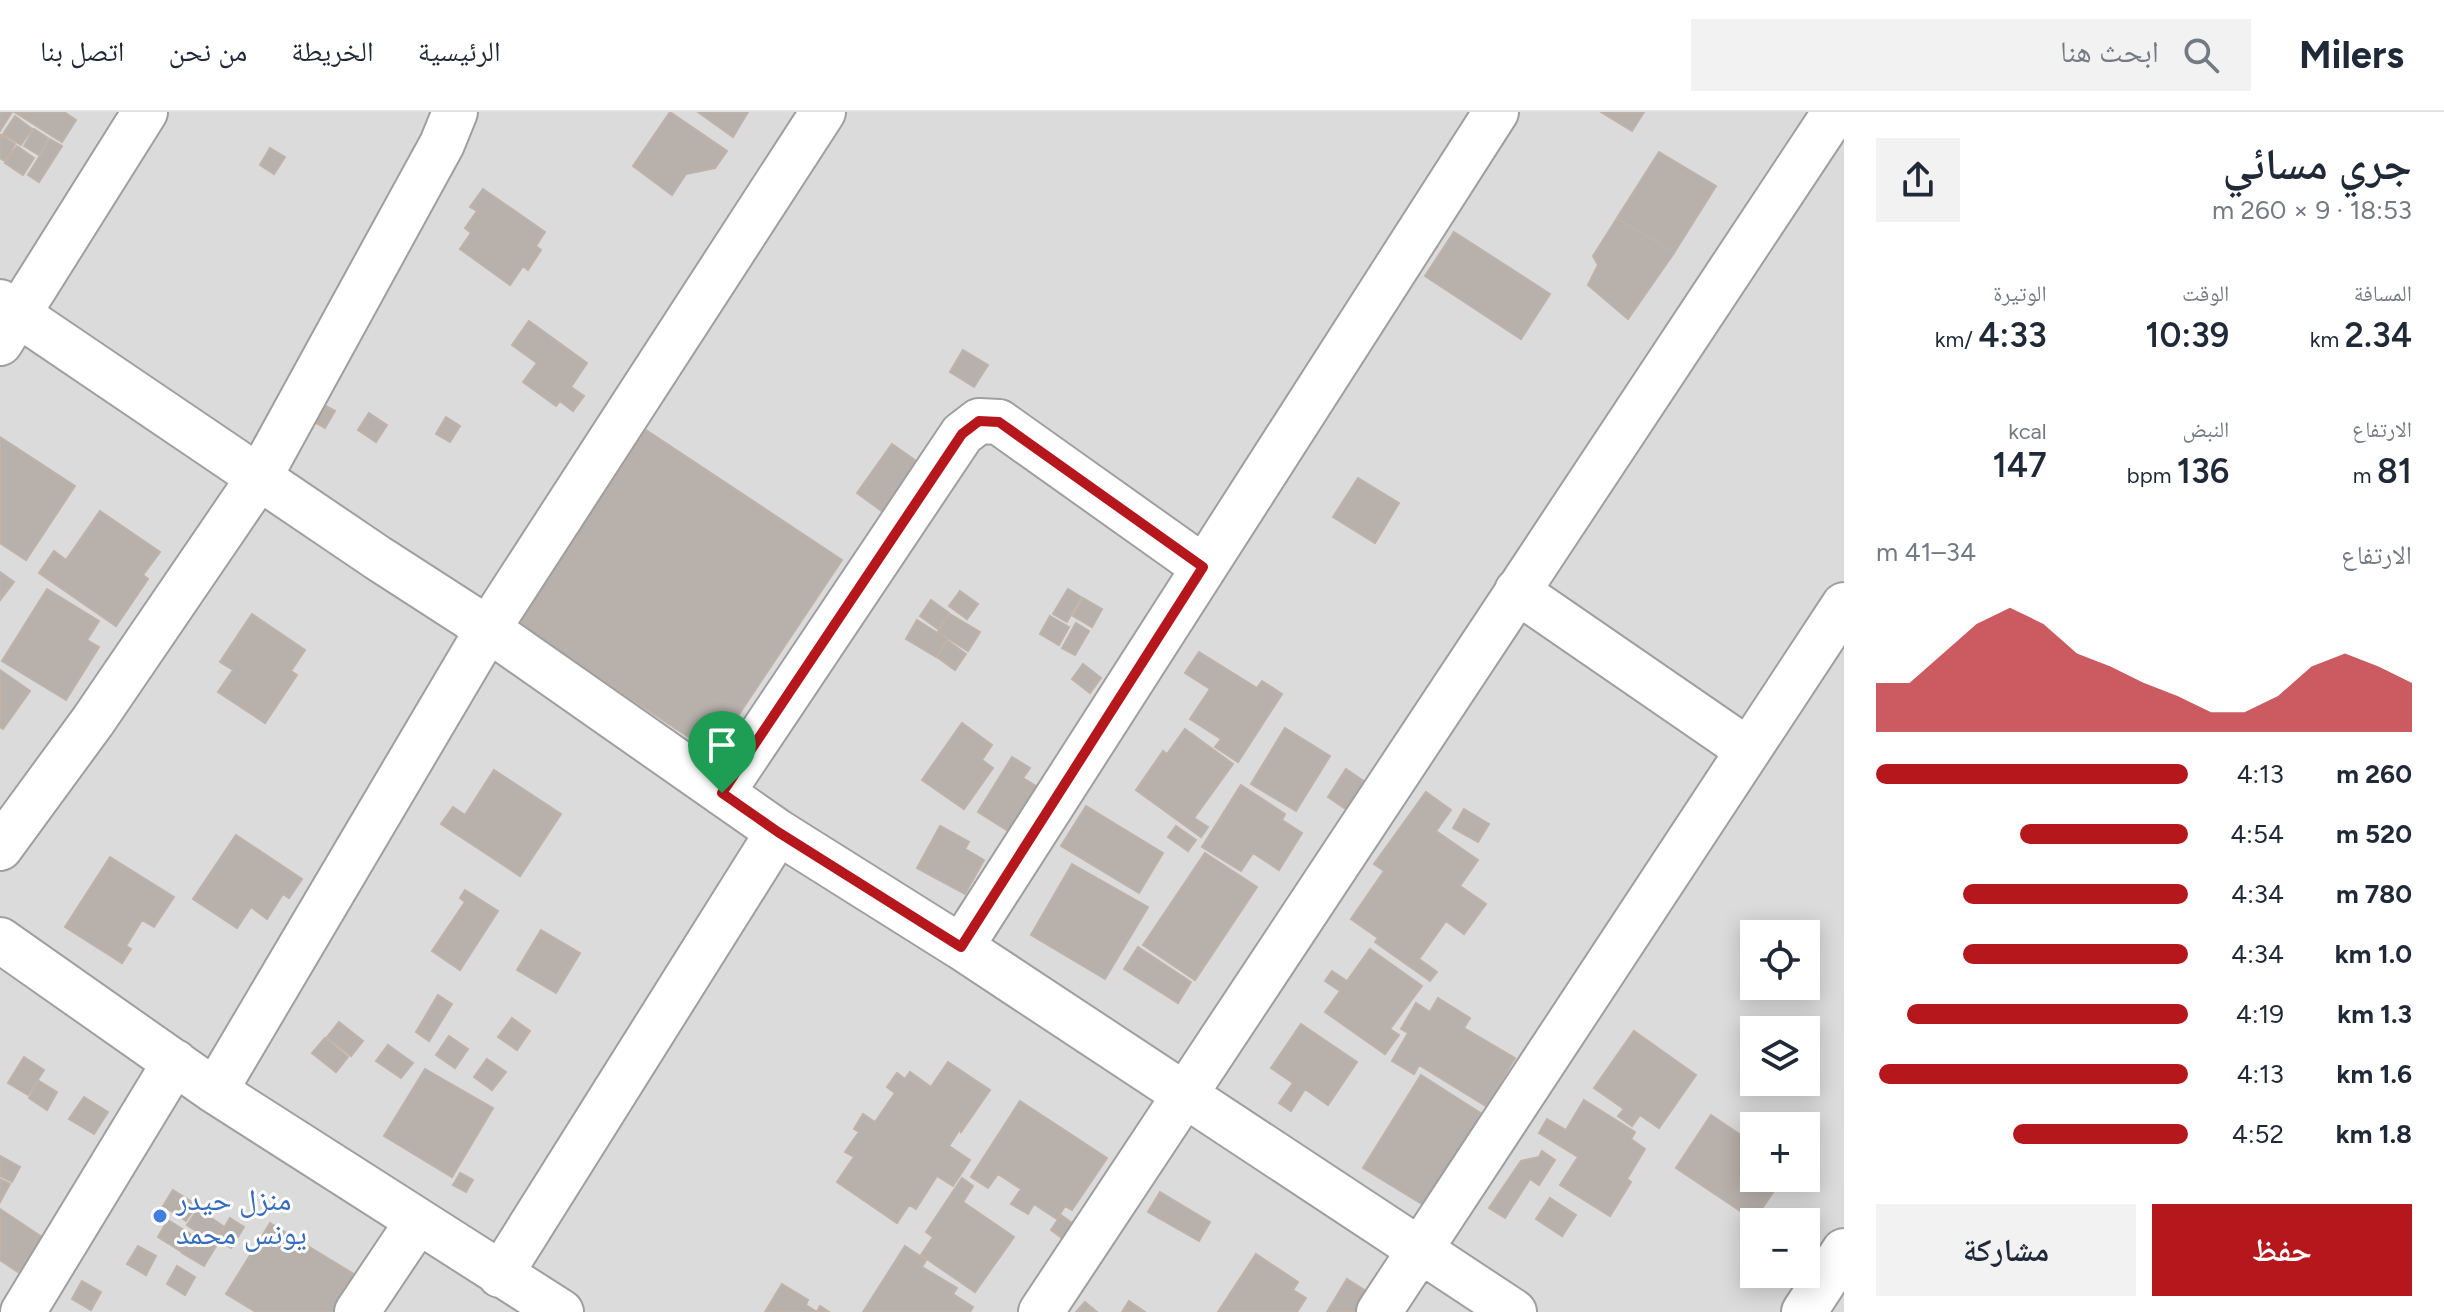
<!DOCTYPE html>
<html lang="ar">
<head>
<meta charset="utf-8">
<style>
	body { margin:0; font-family:Figtree,"Noto Naskh Arabic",sans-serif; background:#f2f2f3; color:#1f2937; direction:rtl; height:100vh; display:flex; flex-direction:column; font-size:30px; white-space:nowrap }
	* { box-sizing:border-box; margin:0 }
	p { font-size:26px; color:#747a83 }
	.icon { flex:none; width:44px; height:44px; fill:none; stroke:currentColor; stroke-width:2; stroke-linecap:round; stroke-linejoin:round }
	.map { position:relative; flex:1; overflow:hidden; direction:ltr }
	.drawer { display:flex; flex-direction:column; background:#fff; width:600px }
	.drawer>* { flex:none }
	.fabs { position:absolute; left:1740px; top:808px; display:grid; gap:16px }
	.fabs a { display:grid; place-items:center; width:80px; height:80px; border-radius:0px; background:#fff; box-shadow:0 4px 20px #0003; font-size:40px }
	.pin { position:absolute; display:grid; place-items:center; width:68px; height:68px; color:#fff; margin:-82px -34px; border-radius:50% 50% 50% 0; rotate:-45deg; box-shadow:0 0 8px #0007 }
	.pin .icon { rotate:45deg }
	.round { display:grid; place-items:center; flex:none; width:84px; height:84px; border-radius:0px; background:#f2f2f3 }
	.summary { display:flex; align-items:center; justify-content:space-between; height:136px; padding:0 32px }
	h1 { font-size:44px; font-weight:600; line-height:60px }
	.stats { display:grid; grid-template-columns:repeat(3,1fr); gap:12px; height:136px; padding:8px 32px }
	.stats div { display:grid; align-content:center }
	.stats b { font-size:34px; font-weight:600 }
	.stats small { font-size:22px; font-weight:400 }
	.stats p { font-size:22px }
	.chart { height:224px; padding:16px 32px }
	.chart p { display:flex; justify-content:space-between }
	.chart svg { width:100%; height:144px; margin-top:8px; fill:#b6171d; opacity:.7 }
	.action { display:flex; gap:16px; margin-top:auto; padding:16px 32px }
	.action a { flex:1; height:92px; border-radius:0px; background:#b6171d; color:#fff; font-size:32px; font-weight:600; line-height:92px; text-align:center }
	.action a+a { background:#f2f2f3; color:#1f2937 }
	ul { padding:0 32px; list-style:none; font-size:26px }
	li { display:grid; grid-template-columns:128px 96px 1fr; align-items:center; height:60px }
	li i { height:20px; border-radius:10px; background:#b6171d }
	header { display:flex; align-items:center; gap:48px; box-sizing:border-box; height:112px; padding:0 40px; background:#fff; border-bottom:2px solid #e0e1e3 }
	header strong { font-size:38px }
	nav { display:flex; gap:44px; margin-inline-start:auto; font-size:28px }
	.search { width:560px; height:72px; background:#f2f2f3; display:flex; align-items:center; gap:20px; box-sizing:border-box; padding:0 28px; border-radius:0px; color:#747a83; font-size:30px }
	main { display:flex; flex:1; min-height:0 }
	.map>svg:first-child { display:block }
	.residential { fill:#dcdbdb; fill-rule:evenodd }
	.building { fill:#b7b0ab; stroke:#beb2a9; stroke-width:2 }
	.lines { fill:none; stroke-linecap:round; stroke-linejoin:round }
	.minor-casing { stroke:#9f9f9f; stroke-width:48 }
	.minor { stroke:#fff; stroke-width:44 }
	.route-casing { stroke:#fff; stroke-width:16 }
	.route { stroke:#b6171d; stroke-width:10 }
	.shop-dot { fill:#3f7fe0; stroke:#fff; stroke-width:3 }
	.labels { text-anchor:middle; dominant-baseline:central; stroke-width:6; stroke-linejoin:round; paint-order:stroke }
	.shop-label { font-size:30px; fill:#366cbe; stroke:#fff; text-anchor:start }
</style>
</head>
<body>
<header>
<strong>Milers</strong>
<div class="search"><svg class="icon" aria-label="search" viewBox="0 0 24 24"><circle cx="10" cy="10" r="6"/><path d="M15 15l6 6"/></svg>ابحث هنا</div>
<nav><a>الرئيسية</a><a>الخريطة</a><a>من نحن</a><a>اتصل بنا</a></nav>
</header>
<main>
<section class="drawer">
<div class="summary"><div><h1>جري مسائي</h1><p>18:53 · 9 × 260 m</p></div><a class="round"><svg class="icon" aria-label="share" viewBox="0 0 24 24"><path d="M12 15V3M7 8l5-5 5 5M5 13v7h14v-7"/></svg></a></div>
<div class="stats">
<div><p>المسافة</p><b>2.34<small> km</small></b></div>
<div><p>الوقت</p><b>10:39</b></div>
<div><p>الوتيرة</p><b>4:33<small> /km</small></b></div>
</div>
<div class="stats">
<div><p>الارتفاع</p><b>81<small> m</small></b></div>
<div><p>النبض</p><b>136<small> bpm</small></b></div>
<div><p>kcal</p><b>147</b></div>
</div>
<div class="chart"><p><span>الارتفاع</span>34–41 m</p>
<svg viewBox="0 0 160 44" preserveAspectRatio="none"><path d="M0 44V29L10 29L20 20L30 11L40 6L50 11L60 20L70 24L80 29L90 33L100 38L110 38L120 33L130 24L140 20L150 24L160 29V44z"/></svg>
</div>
<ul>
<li><b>260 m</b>4:13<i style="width:100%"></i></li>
<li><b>520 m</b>4:54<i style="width:54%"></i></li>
<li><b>780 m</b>4:34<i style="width:72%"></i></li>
<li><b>1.0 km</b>4:34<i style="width:72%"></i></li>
<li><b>1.3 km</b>4:19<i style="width:90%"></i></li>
<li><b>1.6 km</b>4:13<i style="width:99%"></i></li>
<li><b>1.8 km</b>4:52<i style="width:56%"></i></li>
</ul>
<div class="action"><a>حفظ</a><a>مشاركة</a></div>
</section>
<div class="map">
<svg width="1844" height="1200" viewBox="0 0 1844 1200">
	<rect width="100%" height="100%" fill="#eeebe5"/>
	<path class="residential" d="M 0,0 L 1844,0 L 1844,1200 L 0,1200 ZM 1754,822 L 1806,822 L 1806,874 L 1754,874 ZM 1754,918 L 1806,918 L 1806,970 L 1754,970 ZM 1754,1014 L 1806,1014 L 1806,1066 L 1754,1066 ZM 1754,1110 L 1806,1110 L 1806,1162 L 1754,1162 Z"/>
	<path class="building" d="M 0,0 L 12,0 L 0,19 Z
		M 64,0 L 76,8 L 62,30 L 16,1 Z
		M 670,0 L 727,39 L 715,56 L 686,62 L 672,83 L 633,54 Z
		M 698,0 L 748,0 L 733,25 Z
		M 1601,0 L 1644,0 L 1632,19 Z
		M 15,4 L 32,17 L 21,33 L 3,22 Z
		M 34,17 L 48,26 L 39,43 L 24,34 Z
		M 1,23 L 15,32 L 5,49 L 0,46 Z
		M 50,27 L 62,34 L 39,70 L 28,63 Z
		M 17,34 L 34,46 L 23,63 L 5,51 Z
		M 270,36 L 285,45 L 274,62 L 260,53 Z
		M 1659,40 L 1716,74 L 1674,141 L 1617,106 Z
		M 483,77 L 545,120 L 536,134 L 541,138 L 528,158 L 523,154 L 510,173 L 460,137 L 471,121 L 465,116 L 477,99 L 470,95 Z
		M 1617,106 L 1674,141 L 1628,207 L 1588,173 L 1598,153 L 1593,144 Z
		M 1454,120 L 1550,182 L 1521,227 L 1425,164 Z
		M 529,209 L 587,251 L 571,275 L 584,284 L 573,299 L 560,289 L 556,294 L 523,270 L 537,251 L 512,233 Z
		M 963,238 L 988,253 L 974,275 L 950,260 Z
		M 320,291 L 335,299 L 325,316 L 311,308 Z
		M 369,301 L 387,313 L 376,330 L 358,318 Z
		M 446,305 L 460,314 L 450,330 L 436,322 Z
		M 646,318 L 842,448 L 713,641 L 516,511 Z
		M 0,325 L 75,374 L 26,448 L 0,431 Z
		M 892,332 L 919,351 L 883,400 L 857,381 Z
		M 1358,366 L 1399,391 L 1375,431 L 1333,405 Z
		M 100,399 L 160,440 L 143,463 L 148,467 L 116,514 L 39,461 L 54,439 L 66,448 Z
		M 0,460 L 14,470 L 0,488 Z
		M 47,477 L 99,509 L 87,528 L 99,535 L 66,588 L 2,549 Z
		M 1068,477 L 1081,485 L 1067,510 L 1053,502 Z
		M 960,479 L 978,492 L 967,507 L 949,494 Z
		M 1083,486 L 1102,497 L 1092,515 L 1073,504 Z
		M 931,488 L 949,501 L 938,517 L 920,504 Z
		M 252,502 L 305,538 L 291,559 L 297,563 L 265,611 L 218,580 L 233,558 L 220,550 Z
		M 950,502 L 980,520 L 968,539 L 938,520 Z
		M 1050,504 L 1069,515 L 1059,533 L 1040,522 Z
		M 917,508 L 947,527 L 936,545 L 906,527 Z
		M 1076,511 L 1089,519 L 1075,543 L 1062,536 Z
		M 948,529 L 966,542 L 955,558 L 937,545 Z
		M 1199,540 L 1257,576 L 1262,569 L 1282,582 L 1238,650 L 1215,635 L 1221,627 L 1190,607 L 1210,577 L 1185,561 Z
		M 1083,552 L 1101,566 L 1090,581 L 1072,567 Z
		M 0,558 L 30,579 L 3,617 L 0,615 Z
		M 962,611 L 992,633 L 982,648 L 993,656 L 964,697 L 922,668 Z
		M 1285,616 L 1330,644 L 1296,699 L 1251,672 Z
		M 1185,617 L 1233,652 L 1194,706 L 1208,715 L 1201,725 L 1136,678 L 1163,639 L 1167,642 Z
		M 1012,645 L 1030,656 L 1023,666 L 1041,677 L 1013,722 L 978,700 Z
		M 1346,657 L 1368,672 L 1350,700 L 1328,685 Z
		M 494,658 L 561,702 L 520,764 L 441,712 L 453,695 L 465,703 Z
		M 1241,673 L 1285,702 L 1282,708 L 1302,721 L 1279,758 L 1253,741 L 1241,759 L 1202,735 Z
		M 1426,680 L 1451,698 L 1436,719 L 1478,748 L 1460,774 L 1486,792 L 1464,822 L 1446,809 L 1419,847 L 1437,860 L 1430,869 L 1375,830 L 1378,826 L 1351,807 L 1384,759 L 1374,752 Z
		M 1086,694 L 1163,741 L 1139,781 L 1061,734 Z
		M 1464,697 L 1489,712 L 1478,730 L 1453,716 Z
		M 940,714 L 969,730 L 965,737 L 984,748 L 965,782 L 917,756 Z
		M 1176,714 L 1196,728 L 1188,739 L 1168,725 Z
		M 236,723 L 302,767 L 289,786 L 283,782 L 267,807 L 251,795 L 237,816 L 193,787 Z
		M 1205,741 L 1257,775 L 1195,868 L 1143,833 Z
		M 110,745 L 174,785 L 154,815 L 142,808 L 126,834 L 131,837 L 122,851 L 65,815 Z
		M 1072,752 L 1148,795 L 1105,867 L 1031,823 Z
		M 465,778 L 498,799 L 460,858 L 432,839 L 465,790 L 460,786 Z
		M 541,818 L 580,841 L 556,881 L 517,858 Z
		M 1138,835 L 1191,870 L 1178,891 L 1124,857 Z
		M 1370,837 L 1422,874 L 1390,917 L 1399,923 L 1385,942 L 1325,900 L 1340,879 L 1325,869 L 1332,859 L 1347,869 Z
		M 438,883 L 452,892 L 429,929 L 416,920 Z
		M 1438,886 L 1470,906 L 1464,916 L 1515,946 L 1486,994 L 1419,953 L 1414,962 L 1392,949 L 1408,921 L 1401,917 L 1416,891 L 1430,900 Z
		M 512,906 L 530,919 L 517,938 L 498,925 Z
		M 339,910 L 363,929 L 351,944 L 327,925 Z
		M 1301,912 L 1357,950 L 1328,993 L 1305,977 L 1291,999 L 1279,991 L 1293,971 L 1271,956 Z
		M 1634,919 L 1696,963 L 1659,1016 L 1640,1003 L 1632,1014 L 1618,1004 L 1624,997 L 1594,976 Z
		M 449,924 L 468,937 L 455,956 L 436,943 Z
		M 325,926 L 348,945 L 336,960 L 312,941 Z
		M 388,933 L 413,951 L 401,966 L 376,949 Z
		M 24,945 L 44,958 L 28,983 L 8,971 Z
		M 487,947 L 506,960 L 492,978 L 474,965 Z
		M 948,950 L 990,978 L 961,1020 L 960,1017 L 949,1034 L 970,1048 L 953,1074 L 937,1064 L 916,1097 L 909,1093 L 897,1111 L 837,1070 L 854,1045 L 845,1040 L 859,1020 L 854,1017 L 863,1002 L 875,1010 L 895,981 L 887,975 L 897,961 L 905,967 L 910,960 L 931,975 Z
		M 425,957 L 493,996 L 452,1065 L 384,1024 Z
		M 1421,963 L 1482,1002 L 1425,1094 L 1363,1056 Z
		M 39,969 L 57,980 L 47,998 L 29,986 Z
		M 84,985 L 108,1000 L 94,1022 L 69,1007 Z
		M 1584,988 L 1635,1020 L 1631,1027 L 1645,1037 L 1627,1067 L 1631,1070 L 1610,1104 L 1560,1073 L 1578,1045 L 1539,1021 L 1547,1007 L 1566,1018 Z
		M 1020,989 L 1107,1046 L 1072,1098 L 1065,1094 L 1057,1107 L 1034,1092 L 1028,1102 L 1011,1092 L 1021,1077 L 998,1062 L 988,1076 L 971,1065 Z
		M 1711,1003 L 1754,1032 L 1754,1066 L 1783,1066 L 1754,1108 L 1676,1056 Z
		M 1542,1039 L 1555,1048 L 1539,1073 L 1530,1067 L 1505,1106 L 1489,1096 L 1521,1049 L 1539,1045 Z
		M 0,1044 L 20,1055 L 12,1070 L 0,1064 Z
		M 460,1061 L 473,1068 L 466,1080 L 453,1073 Z
		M 962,1066 L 973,1074 L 963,1090 L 1014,1125 L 975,1180 L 921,1143 L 933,1125 L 926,1120 Z
		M 0,1067 L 10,1072 L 0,1090 Z
		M 173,1078 L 197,1093 L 186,1109 L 163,1094 Z
		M 1160,1080 L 1210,1110 L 1199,1129 L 1148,1100 Z
		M 1550,1086 L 1576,1103 L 1562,1124 L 1536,1107 Z
		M 0,1097 L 42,1125 L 18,1160 L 0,1148 Z
		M 198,1097 L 223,1114 L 213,1130 L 187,1113 Z
		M 1061,1103 L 1076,1114 L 1066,1129 L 1051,1118 Z
		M 230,1106 L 244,1115 L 231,1136 L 217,1128 Z
		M 168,1108 L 192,1123 L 182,1140 L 158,1125 Z
		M 270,1111 L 357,1164 L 334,1200 L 256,1200 L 226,1182 Z
		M 194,1121 L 216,1134 L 204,1154 L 182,1141 Z
		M 138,1134 L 156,1144 L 146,1163 L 127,1152 Z
		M 905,1134 L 926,1148 L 922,1155 L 957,1176 L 953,1182 L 973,1195 L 970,1200 L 863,1200 Z
		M 1256,1142 L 1298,1170 L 1293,1178 L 1306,1186 L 1297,1200 L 1218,1200 Z
		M 177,1154 L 195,1165 L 185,1183 L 167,1172 Z
		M 1347,1167 L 1374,1184 L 1363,1200 L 1327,1200 Z
		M 82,1169 L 101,1180 L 91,1198 L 72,1187 Z
		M 782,1172 L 808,1188 L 806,1193 L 817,1200 L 820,1194 L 829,1200 L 765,1200 Z
		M 1129,1189 L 1145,1200 L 1122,1200 Z
		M 1085,1190 L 1097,1200 L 1076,1200 Z"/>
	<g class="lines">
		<defs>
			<path id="minor" d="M 0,190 L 378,446 L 488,517 L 778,720 L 961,835 L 1514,1200
				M 0,231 L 145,0
				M 1517,479 L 1748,638
				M 722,681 L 962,322 L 979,309 L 999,310 L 1203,455
				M 0,736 L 93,609 L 260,364 L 442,32 L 455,0
				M 0,828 L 215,979 L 561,1200
				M 961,835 L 1496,0
				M 215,979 L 488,517 L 823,0
				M 500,1163 L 778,720
				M 23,1200 L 175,950
				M 357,1200 L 418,1109
				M 1041,1200 L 1835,0
				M 1379,1200 L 1844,493
				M 1804,1200 L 1844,1139"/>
		</defs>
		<use href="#minor" class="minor-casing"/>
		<use href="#minor" class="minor"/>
	</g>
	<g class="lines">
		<defs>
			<path id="route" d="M 979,309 L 999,310 L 1203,455 L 961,835 L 778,720 L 722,681 L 962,322 Z"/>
		</defs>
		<use href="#route" class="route-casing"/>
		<use href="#route" class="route"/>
	</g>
	<circle class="shop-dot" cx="160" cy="1104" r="8"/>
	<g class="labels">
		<g class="shop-label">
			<text x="176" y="1087">منزل حيدر<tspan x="176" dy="34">يونس محمد</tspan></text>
		</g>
	</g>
</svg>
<div class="fabs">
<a><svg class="icon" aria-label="locate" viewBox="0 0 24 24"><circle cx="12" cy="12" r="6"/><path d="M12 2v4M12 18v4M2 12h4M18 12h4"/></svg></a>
<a><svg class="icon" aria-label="layers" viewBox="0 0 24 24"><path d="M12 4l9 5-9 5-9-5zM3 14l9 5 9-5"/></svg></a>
<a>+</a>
<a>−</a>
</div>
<div class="pin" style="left:722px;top:681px;background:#1e9e55"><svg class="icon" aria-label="arrive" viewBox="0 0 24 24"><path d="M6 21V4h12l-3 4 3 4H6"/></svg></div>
</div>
</main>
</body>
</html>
